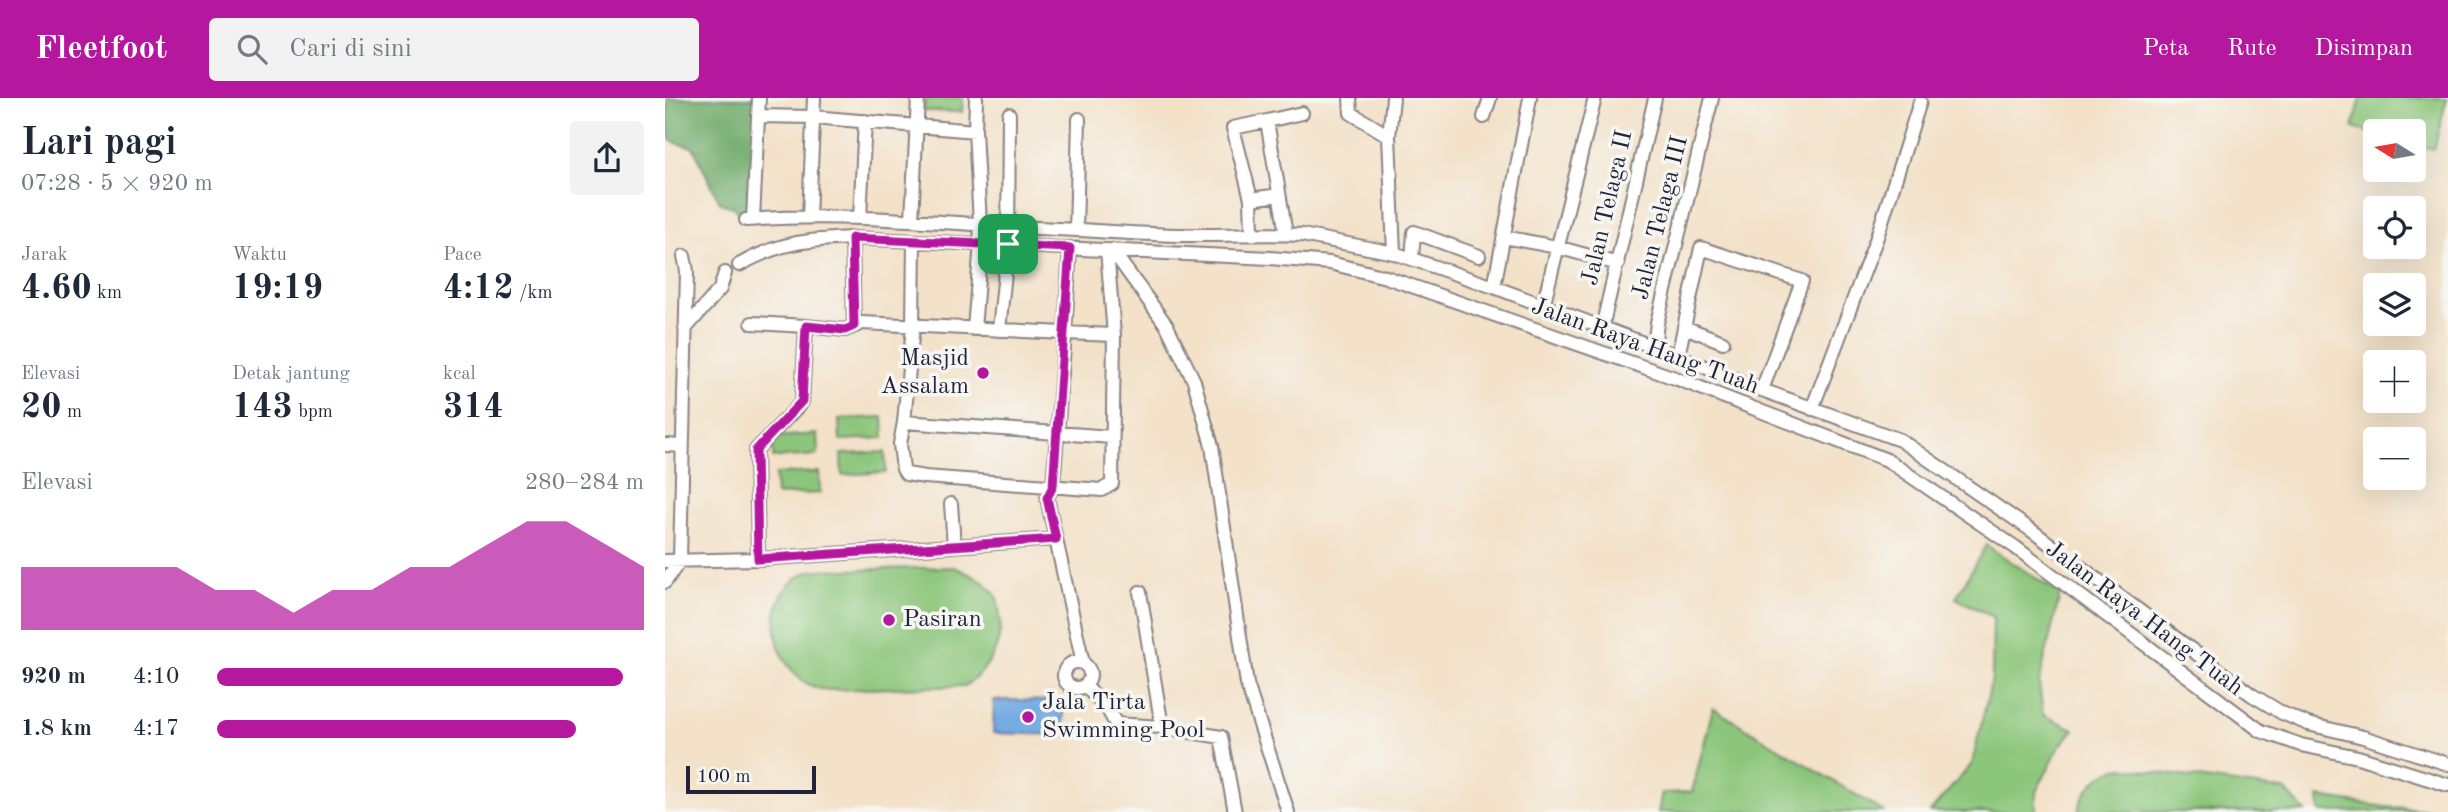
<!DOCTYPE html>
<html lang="id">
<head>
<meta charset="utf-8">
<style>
	body { margin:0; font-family:"Old Standard TT",serif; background:#f2f2f3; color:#1f2937; height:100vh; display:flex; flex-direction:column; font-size:26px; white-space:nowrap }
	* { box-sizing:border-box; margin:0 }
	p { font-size:23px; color:#747a83 }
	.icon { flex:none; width:38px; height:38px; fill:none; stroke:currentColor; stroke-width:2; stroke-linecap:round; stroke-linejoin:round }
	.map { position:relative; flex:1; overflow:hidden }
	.panel { display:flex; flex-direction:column; background:#fff; width:665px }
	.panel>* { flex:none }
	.needle { width:46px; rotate:281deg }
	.fabs { position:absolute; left:1698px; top:21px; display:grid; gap:14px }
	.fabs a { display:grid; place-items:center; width:63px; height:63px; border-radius:7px; background:#fff; box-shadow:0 7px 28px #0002; font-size:35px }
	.scale { position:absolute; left:21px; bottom:18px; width:130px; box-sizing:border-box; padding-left:7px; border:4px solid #22223b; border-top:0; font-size:19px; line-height:24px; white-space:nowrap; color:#22223b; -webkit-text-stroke:5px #f6f6f2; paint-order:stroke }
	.pin { position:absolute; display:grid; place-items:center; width:60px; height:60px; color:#fff; margin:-30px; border-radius:14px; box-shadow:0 4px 10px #0006 }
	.round { display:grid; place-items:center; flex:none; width:74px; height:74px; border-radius:7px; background:#f2f2f3 }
	.headline { display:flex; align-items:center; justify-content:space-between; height:119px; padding:0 21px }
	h1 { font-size:38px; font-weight:800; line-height:52px }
	.stats { display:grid; grid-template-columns:repeat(3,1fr); gap:10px; height:119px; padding:7px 21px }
	.stats div { display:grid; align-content:center }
	.stats b { font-size:35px; font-weight:800 }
	.stats small { font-size:19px; font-weight:400 }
	.stats p { font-size:19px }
	.chart { height:196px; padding:14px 21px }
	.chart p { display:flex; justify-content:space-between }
	.chart svg { width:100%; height:126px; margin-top:7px; fill:#b5179e; opacity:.7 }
	ul { padding:0 21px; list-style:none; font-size:23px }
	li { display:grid; grid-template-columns:112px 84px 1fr; align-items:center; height:52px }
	li i { height:18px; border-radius:9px; background:#b5179e }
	header { display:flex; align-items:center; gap:42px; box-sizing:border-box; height:98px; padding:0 35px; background:#b5179e; color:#fff }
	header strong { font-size:33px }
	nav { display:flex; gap:38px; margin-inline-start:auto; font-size:24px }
	.search { width:490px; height:63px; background:#f2f2f3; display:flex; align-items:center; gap:18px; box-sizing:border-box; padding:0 24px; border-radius:7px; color:#747a83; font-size:26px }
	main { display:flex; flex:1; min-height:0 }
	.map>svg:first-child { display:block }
	.green { fill:#8cc67a; stroke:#57745a; stroke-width:2 }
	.forest { fill:#71ab6a; stroke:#4a6652; stroke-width:2 }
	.water { fill:#74abe2; stroke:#4b668e; stroke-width:2 }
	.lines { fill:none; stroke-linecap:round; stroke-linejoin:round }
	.minor-casing { stroke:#8a8282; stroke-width:16 }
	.minor { stroke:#fff; stroke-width:12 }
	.route-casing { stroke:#fff; stroke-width:14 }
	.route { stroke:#b5179e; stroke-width:9 }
	.poi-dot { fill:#b5179e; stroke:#f6f6f2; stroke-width:2.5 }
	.labels { text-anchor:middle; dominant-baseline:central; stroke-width:7; stroke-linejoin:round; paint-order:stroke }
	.street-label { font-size:24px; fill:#22223b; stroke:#f6f6f2 }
	.poi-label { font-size:24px; fill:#22223b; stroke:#f6f6f2; text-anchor:start }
</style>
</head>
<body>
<header>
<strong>Fleetfoot</strong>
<div class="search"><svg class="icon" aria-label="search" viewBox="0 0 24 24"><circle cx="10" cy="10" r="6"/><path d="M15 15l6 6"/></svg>Cari di sini</div>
<nav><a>Peta</a><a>Rute</a><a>Disimpan</a></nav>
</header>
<main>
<section class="panel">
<div class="headline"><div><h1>Lari pagi</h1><p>07:28 · 5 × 920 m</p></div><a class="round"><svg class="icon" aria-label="share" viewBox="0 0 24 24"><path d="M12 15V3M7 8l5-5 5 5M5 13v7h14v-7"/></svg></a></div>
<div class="stats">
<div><p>Jarak</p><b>4.60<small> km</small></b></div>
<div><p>Waktu</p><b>19:19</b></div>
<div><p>Pace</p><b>4:12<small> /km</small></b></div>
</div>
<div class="stats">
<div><p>Elevasi</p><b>20<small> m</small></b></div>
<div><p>Detak jantung</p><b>143<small> bpm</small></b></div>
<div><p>kcal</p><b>314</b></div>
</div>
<div class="chart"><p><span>Elevasi</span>280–284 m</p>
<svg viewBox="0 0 160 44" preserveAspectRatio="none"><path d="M0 44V22L10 22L20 22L30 22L40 22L50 30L60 30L70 38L80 30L90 30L100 22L110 22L120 14L130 6L140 6L150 14L160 22V44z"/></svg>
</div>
<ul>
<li><b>920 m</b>4:10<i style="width:95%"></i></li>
<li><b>1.8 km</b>4:17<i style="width:84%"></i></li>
</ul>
</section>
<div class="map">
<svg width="1783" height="714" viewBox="0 0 1783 714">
	<rect width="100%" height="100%" fill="#f6f6f2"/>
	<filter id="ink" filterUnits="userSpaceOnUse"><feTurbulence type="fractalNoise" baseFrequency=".0143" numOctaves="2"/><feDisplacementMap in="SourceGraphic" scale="14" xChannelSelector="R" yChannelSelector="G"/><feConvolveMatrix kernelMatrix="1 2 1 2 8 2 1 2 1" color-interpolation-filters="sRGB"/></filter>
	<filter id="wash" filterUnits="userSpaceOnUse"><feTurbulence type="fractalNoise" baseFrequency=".00686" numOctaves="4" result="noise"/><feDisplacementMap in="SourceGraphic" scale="28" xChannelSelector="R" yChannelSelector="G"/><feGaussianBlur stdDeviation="1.57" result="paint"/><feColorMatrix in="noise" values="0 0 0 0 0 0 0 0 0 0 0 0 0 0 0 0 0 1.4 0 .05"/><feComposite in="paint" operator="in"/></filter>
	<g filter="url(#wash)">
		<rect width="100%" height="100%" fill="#f3e1c8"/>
		<path class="green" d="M 260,0 L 298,0 L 297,14 L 259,13 Z
			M 1696,0 L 1782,0 L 1769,51 L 1748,46 L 1748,33 L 1710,33 L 1710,36 L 1688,30 Z
			M 218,319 L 219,340 L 175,342 L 174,321 Z
			M 152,336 L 153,357 L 108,360 L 108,339 Z
			M 220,354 L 221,374 L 177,377 L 176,356 Z
			M 154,374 L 155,395 L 111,397 L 110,376 Z
			M 1321,447 L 1395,496 L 1374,585 L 1378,617 L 1409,631 L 1394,649 L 1371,694 L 1371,714 L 1265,714 L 1307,666 L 1327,580 L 1328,519 L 1291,500 Z
			M 289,469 C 304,476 320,482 330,496 C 333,500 333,507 334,512 C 340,543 325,571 300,588 L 161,592 C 107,584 89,496 143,474 C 153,470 170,472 181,472 C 217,471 253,470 289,469 Z
			M 1048,610 L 1219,714 L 993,714 L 997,695 L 1027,694 Z
			M 1459,670 L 1620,692 L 1641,714 L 1413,714 C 1418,691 1435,672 1459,670 Z
			M 1654,699 L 1720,709 L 1783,712 L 1655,714 Z"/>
		<path class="forest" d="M 2,0 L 94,0 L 88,121 L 81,122 L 68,109 L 55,105 L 28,49 L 14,46 L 4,41 Z"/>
		<path class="water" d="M 329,602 L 399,603 L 398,637 L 328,635 Z"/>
	</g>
	<g filter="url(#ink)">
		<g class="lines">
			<defs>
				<path id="minor" d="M 685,0 L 686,15 L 724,38 L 729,155
					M 93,18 L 148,19 L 310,33
					M 819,19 L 825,0
					M 724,38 L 728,0
					M 586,101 L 614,97
					M 144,119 L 149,0
					M 195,120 L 200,23
					M 88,121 L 94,0
					M 247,121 L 253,0
					M 81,122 C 185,114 289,126 393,131 C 443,133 492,138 542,137 C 574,137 605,135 637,137 L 729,155 L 829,189 L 1013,258 L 1097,292 L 1235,342 L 1366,432 L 1587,597 L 1617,615 L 1643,626 L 1698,639 L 1783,666
					M 411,132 L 414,21
					M 587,135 L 586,101 L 568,30 L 602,23
					M 621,136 L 602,23 L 637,15
					M 839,139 L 892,149 L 953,166
					M 187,140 L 189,228
					M 249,143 L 248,228 L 239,324 L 235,346 L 238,371 L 241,376 L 260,379 L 437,392 L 447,386 L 449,237 L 442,152
					M 405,150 L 400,235 L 449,237
					M 447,152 L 502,228 L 529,283 L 547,348 L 582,586 L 623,714
					M 747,161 L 749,134 L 814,158
					M 74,167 C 115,144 141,142 187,140 L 605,160 L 665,165 L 721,179 L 1010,280 L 1222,362 L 1350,449 L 1596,633 L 1636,647 L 1693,659 L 1783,687
					M 829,189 L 865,0
					M 878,208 L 930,0
					M 87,225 L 141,228
					M 1019,229 L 1058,244
					M 937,230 L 990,0
					M 20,231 L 55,191 L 60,175
					M 309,231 L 316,145 L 310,33 L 311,0
					M 334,232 L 343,146 L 344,16
					M 989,249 L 992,225 L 1047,0
					M 1013,258 L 1036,150 L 1137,183 L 1097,292
					M 1147,311 L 1211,142 L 1255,4
					M 239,324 L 447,339
					M 0,347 L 17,348
					M 286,406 L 289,448
					M 93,461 L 391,441
					M 0,463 L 93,461 L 91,352 L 137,304 L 141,228 L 180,232 L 197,225 L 400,235 L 388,388 L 382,400 L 418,565
					M 0,484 L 15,462 L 22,173 L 19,158
					M 475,494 L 497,629
					M399 577a13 13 0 1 1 26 0a13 13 0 1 1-26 0Z
					M 420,588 L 442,610 L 451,626 L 497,629 L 556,639 L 570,714"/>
			</defs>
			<use href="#minor" class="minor-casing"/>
			<use href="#minor" class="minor"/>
		</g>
	</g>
	<g class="lines" filter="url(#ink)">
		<defs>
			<path id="route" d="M 187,140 L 405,150 L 388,388 L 382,400 L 391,441 L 93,461 L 91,352 L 137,303 L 141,228 L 180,232 L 189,228 Z"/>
		</defs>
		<use href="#route" class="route-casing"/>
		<use href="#route" class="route"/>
	</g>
	<g class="poi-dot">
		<circle cx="318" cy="275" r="7"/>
		<circle cx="224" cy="522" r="7"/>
		<circle cx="363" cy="619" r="7"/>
	</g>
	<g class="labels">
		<g class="street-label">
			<text transform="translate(943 110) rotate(-77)">Jalan Telaga II</text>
			<text transform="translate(996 120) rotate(-76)">Jalan Telaga III</text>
			<text transform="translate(980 249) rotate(20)">Jalan Raya Hang Tuah</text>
			<text transform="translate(1479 521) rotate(37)">Jalan Raya Hang Tuah</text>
		</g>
		<g class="poi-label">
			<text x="304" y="261" text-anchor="end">Masjid<tspan x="304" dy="28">Assalam</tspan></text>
			<text x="238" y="522">Pasiran</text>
			<text x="377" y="605">Jala Tirta<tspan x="377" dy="28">Swimming Pool</tspan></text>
		</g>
	</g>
</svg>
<div class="fabs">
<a><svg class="needle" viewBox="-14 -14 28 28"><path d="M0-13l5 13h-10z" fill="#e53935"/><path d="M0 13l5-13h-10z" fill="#747a83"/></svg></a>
<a><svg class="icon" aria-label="locate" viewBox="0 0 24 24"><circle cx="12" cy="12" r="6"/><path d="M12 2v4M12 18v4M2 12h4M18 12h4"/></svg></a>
<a><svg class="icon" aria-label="layers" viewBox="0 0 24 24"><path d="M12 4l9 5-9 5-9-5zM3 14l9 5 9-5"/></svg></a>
<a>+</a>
<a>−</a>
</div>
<div class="scale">100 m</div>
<div class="pin" style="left:343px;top:146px;background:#1e9e55"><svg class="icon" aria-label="arrive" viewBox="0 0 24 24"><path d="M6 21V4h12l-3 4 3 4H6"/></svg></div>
</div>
</main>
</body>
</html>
